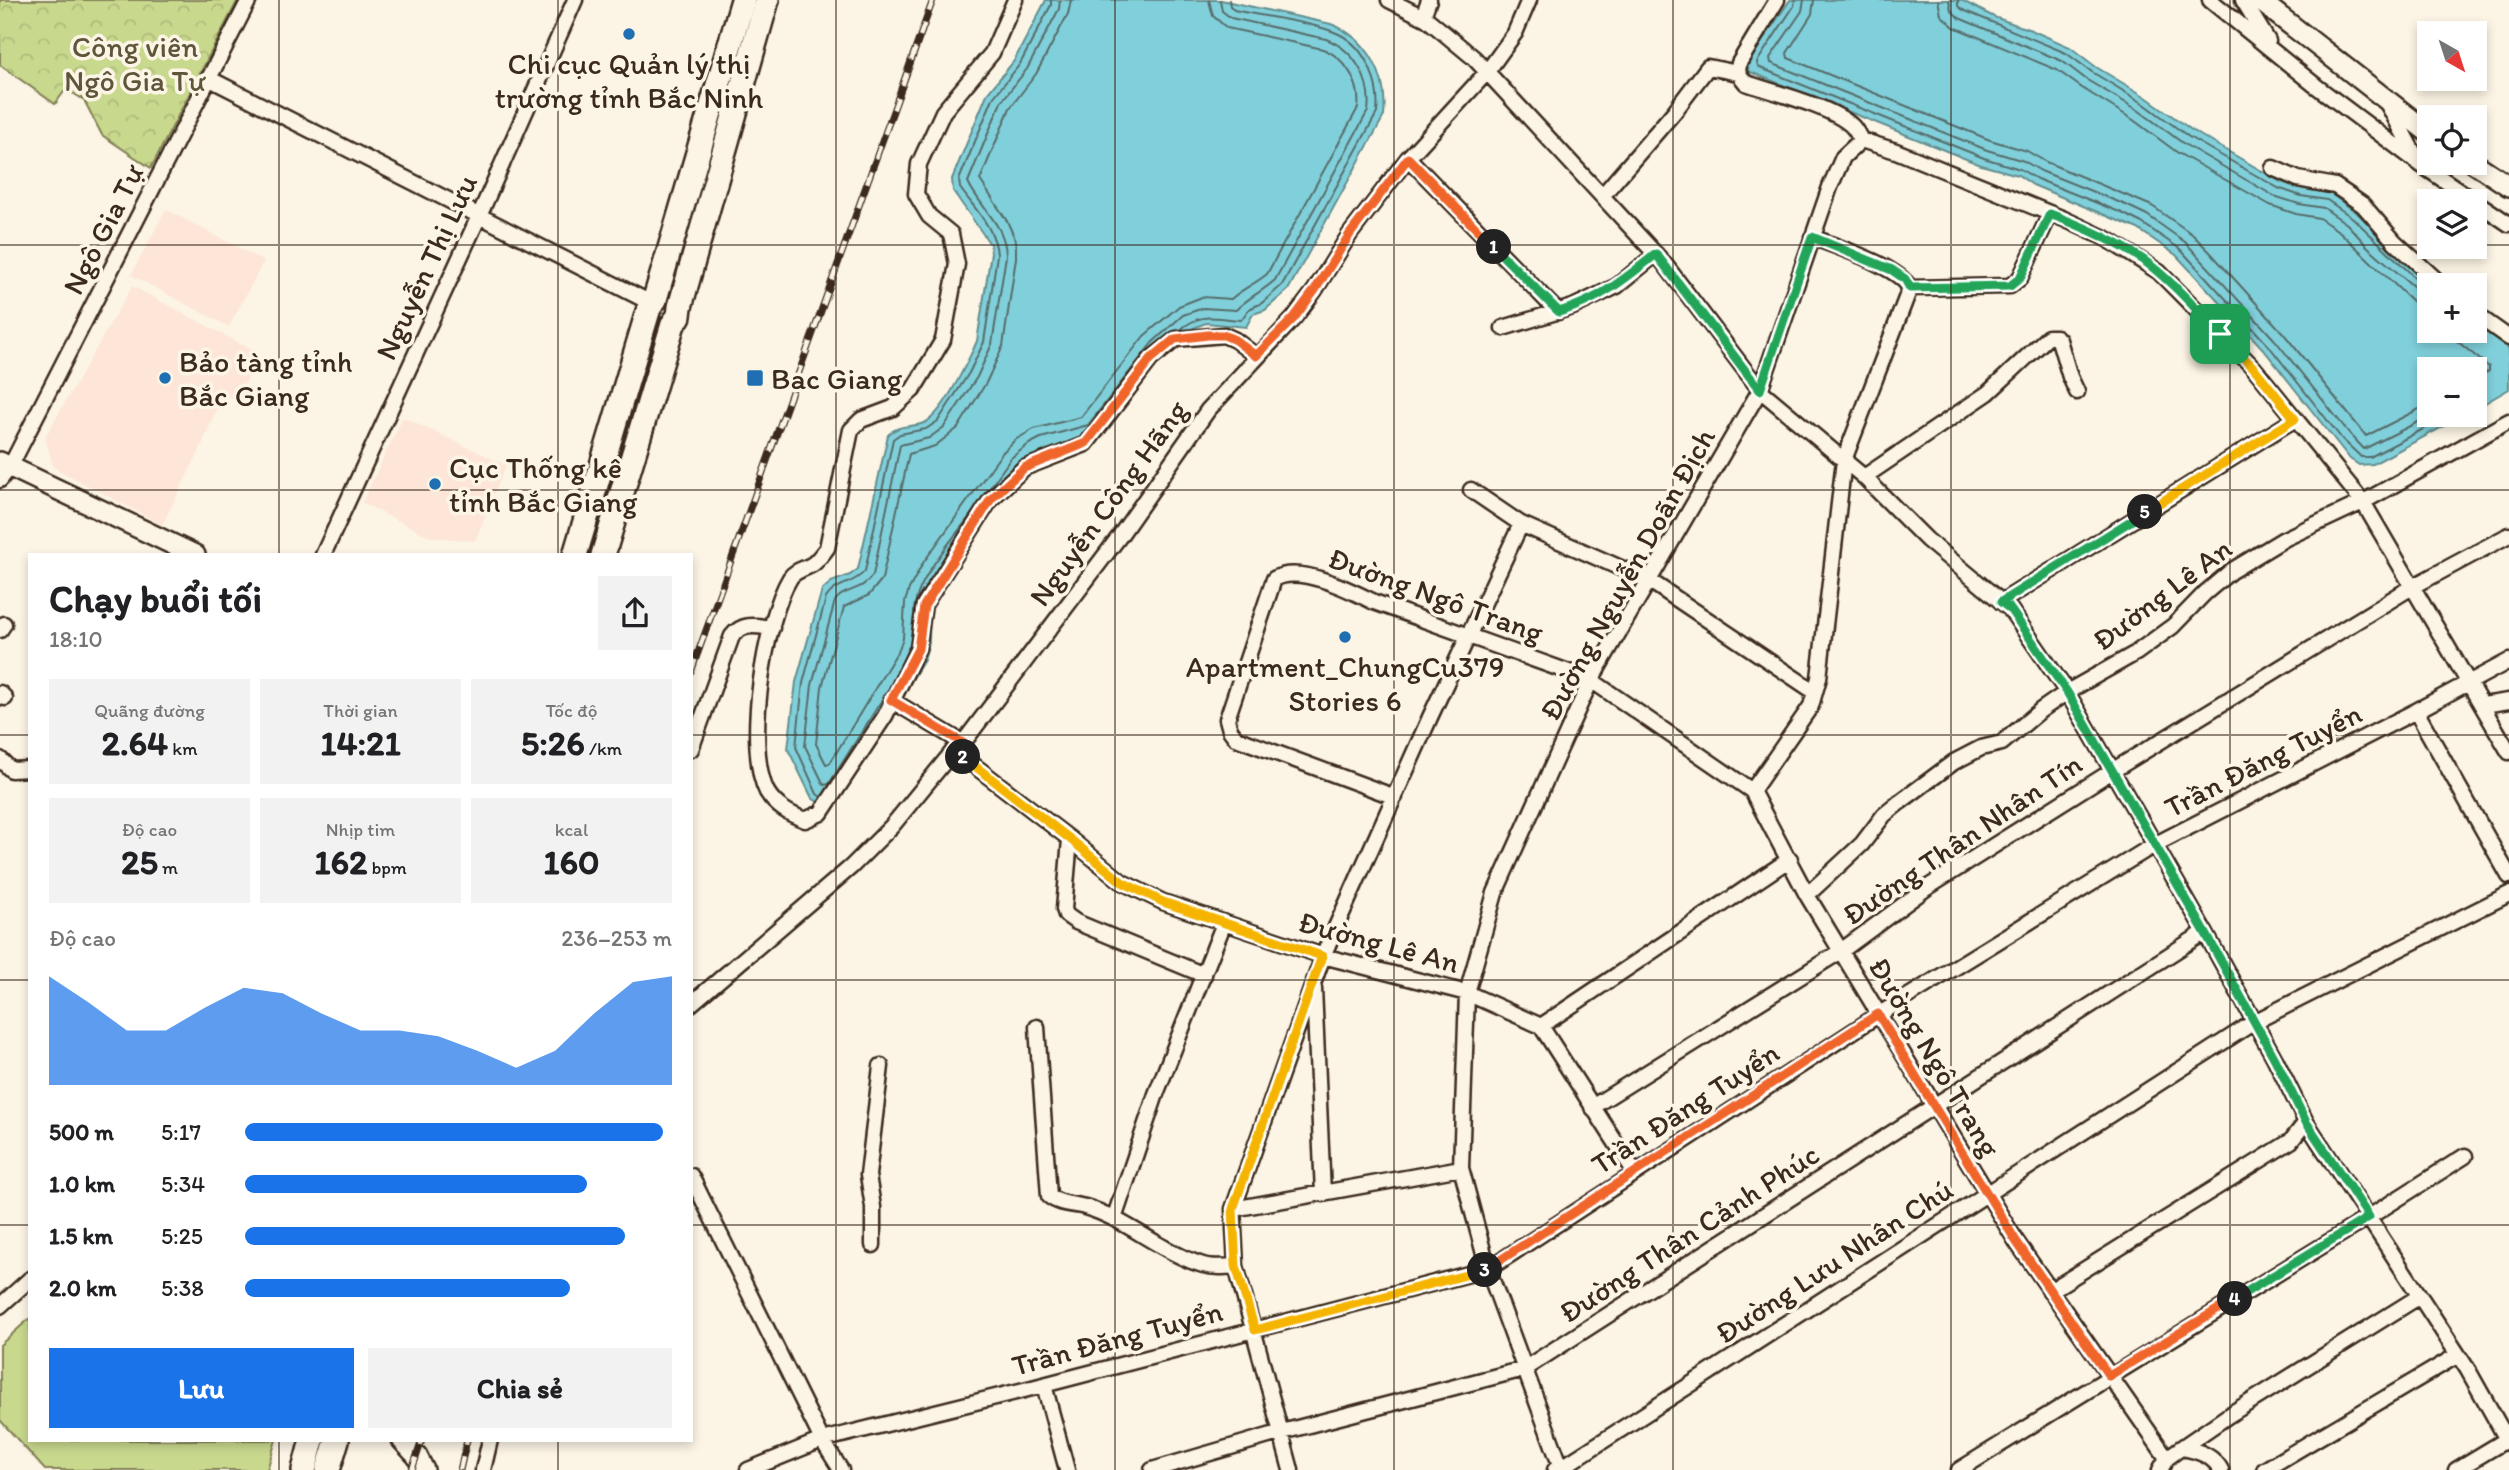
<!DOCTYPE html>
<html lang="vi">
<head>
<meta charset="utf-8">
<style>
	body { margin:0; font-family:Itim,sans-serif; background:#f2f2f2; color:#202124; height:100vh; display:flex; flex-direction:column; font-size:26px; white-space:nowrap }
	* { box-sizing:border-box; margin:0 }
	p { font-size:23px; color:#757577 }
	.icon { flex:none; width:38px; height:38px; fill:none; stroke:currentColor; stroke-width:2; stroke-linecap:round; stroke-linejoin:round }
	.map { position:relative; flex:1; overflow:hidden }
	.drawer { position:absolute; left:28px; top:553px; width:665px; height:889px; display:flex; flex-direction:column; background:#fff; border-radius:0px; box-shadow:0 4px 10px #0003 }
	.drawer>* { flex:none }
	.needle { width:46px; rotate:141deg }
	.buttons { position:absolute; left:2417px; top:21px; display:grid; gap:14px }
	.buttons a { display:grid; place-items:center; width:70px; height:70px; border-radius:0px; background:#fff; box-shadow:0 4px 10px #0003; font-size:35px }
	.pin { position:absolute; display:grid; place-items:center; width:60px; height:60px; color:#fff; margin:-30px; border-radius:14px; box-shadow:0 4px 10px #0006 }
	.km { position:absolute; width:35px; height:35px; margin:-18px; border-radius:50%; background:#222; color:#fff; font-size:19px; line-height:35px; text-align:center }
	.round { display:grid; place-items:center; flex:none; width:74px; height:74px; border-radius:0px; background:#f2f2f2 }
	.head { display:flex; align-items:center; justify-content:space-between; height:119px; padding:0 21px }
	h1 { font-size:38px; font-weight:700; line-height:52px }
	.figures { display:grid; grid-template-columns:repeat(3,1fr); gap:10px; height:119px; padding:7px 21px }
	.figures div { display:grid; align-content:center; border-radius:0px; background:#f2f2f2; text-align:center }
	.figures b { font-size:35px; font-weight:700 }
	.figures small { font-size:19px; font-weight:400 }
	.figures p { font-size:19px }
	.chart { height:196px; padding:14px 21px }
	.chart p { display:flex; justify-content:space-between }
	.chart svg { width:100%; height:126px; margin-top:7px; fill:#1a73e8; opacity:.7 }
	.action { display:flex; gap:14px; margin-top:auto; padding:14px 21px }
	.action a { flex:1; height:80px; border-radius:0px; background:#1a73e8; color:#fff; font-size:28px; font-weight:700; line-height:80px; text-align:center }
	.action a+a { background:#f2f2f2; color:#202124 }
	ul { padding:0 21px; list-style:none; font-size:23px }
	li { display:grid; grid-template-columns:112px 84px 1fr; align-items:center; height:52px }
	li i { height:18px; border-radius:9px; background:#1a73e8 }
	.map>svg:first-child { display:block }
	.built { fill:#fde6d7 }
	.green { fill:#c8d88d; stroke:#828156; stroke-width:2 }
	.forest { fill:url(#forest-crowns); stroke:#828156; stroke-width:2 }
	.water { fill:#80d0db; stroke:#648e8f; stroke-width:2 }
	.lines { fill:none; stroke-linecap:round; stroke-linejoin:round }
	.shore { stroke:#576c6a; stroke-width:2 }
	.minor-casing { stroke:#3b2a1e; stroke-width:19 }
	.tertiary-casing { stroke:#3b2a1e; stroke-width:24 }
	.primary-casing { stroke:#3b2a1e; stroke-width:28 }
	.minor { stroke:#fcf5e5; stroke-width:14 }
	.tertiary { stroke:#fcf5e5; stroke-width:19 }
	.primary { stroke:#fcf5e5; stroke-width:23 }
	.rail-casing { stroke:#3b2a1e; stroke-width:7 }
	.rail { stroke:#fcf5e5; stroke-width:4.5; stroke-dasharray:13; stroke-linecap:butt }
	.split-1-casing { stroke:#fff; stroke-width:14 }
	.split-2-casing { stroke:#fff; stroke-width:14 }
	.split-3-casing { stroke:#fff; stroke-width:14 }
	.split-4-casing { stroke:#fff; stroke-width:14 }
	.split-5-casing { stroke:#fff; stroke-width:14 }
	.split-6-casing { stroke:#fff; stroke-width:14 }
	.split-1 { stroke:#22a559; stroke-width:9 }
	.split-2 { stroke:#f0652b; stroke-width:9 }
	.split-3 { stroke:#f5b400; stroke-width:9 }
	.split-4 { stroke:#f0652b; stroke-width:9 }
	.split-5 { stroke:#22a559; stroke-width:9 }
	.split-6 { stroke:#f5b400; stroke-width:9 }
	.grid { fill:none; stroke:#3b2a1e; stroke-width:2; stroke-opacity:0.55 }
	.poi-dot { fill:#1f6fb2; stroke:#fcf5e5; stroke-width:2.5 }
	.labels { text-anchor:middle; dominant-baseline:central; stroke-width:7; stroke-linejoin:round; paint-order:stroke }
	.park-label { font-size:30px; fill:#5e563a; stroke:#fcf5e5 }
	.poi-label { font-size:30px; fill:#3b2a1e; stroke:#fcf5e5; text-anchor:start }
	.street-label { font-size:30px; fill:#3b2a1e; stroke:#fcf5e5 }
</style>
</head>
<body>
<div class="map">
<svg width="2509" height="1470" viewBox="0 0 2509 1470">
	<defs>
		<pattern id="forest-crowns" width="20" height="18" patternUnits="userSpaceOnUse" patternTransform="scale(1.75)"><rect width="20" height="18" fill="#c8d88d"/><path d="M2 6a3 3 0 1 1 6 0M12 15a3 3 0 1 1 6 0" fill="none" stroke="#adba79"/></pattern>
	</defs>
	<rect width="100%" height="100%" fill="#fcf5e5"/>
	<filter id="ink" filterUnits="userSpaceOnUse"><feTurbulence type="fractalNoise" baseFrequency=".0143" numOctaves="2"/><feDisplacementMap in="SourceGraphic" scale="14" xChannelSelector="R" yChannelSelector="G"/><feConvolveMatrix kernelMatrix="1 2 1 2 8 2 1 2 1" color-interpolation-filters="sRGB"/></filter>
	<g filter="url(#ink)">
		<path class="built" d="M 166,209 L 264,261 L 229,327 L 131,275 Z
			M 132,286 L 260,354 L 237,400 L 223,394 L 199,452 L 162,525 L 53,467 L 45,437 Z
			M 403,417 L 506,465 L 475,541 L 431,537 L 362,503 Z"/>
		<path class="green" d="M 30,1318 L 30,1440 L 276,1440 L 267,1470 L 45,1470 L 0,1420 L 0,1345 Z"/>
		<path class="forest" d="M 0,0 L 238,0 L 151,168 L 102,135 L 84,100 L 66,89 L 55,104 L 0,65 Z"/>
		<path class="water" d="M 1046,0 L 1221,0 L 1331,24 C 1369,39 1388,76 1384,116 L 1288,290 L 1265,310 L 1253,314 L 1246,327 L 1206,323 L 1193,328 L 1164,353 L 1103,431 L 1023,469 L 944,579 L 930,608 L 929,642 L 924,660 L 838,800 L 821,804 L 812,798 L 788,749 L 796,682 L 822,590 L 831,582 L 850,575 L 858,569 L 888,435 C 898,424 911,428 924,423 C 943,414 963,370 973,350 L 977,341 L 991,253 L 990,244 L 953,191 L 952,179 L 987,94 L 1014,61 Z
			M 1790,0 L 1961,0 L 1994,17 L 2031,30 L 2070,47 L 2096,67 L 2146,97 L 2193,131 L 2281,182 L 2303,189 L 2330,193 L 2357,213 L 2433,285 L 2429,285 L 2429,331 L 2474,331 L 2475,321 L 2498,337 L 2509,349 L 2509,389 L 2475,409 L 2474,369 L 2429,369 L 2429,415 L 2465,415 L 2373,464 L 2359,465 L 2350,459 L 2264,350 L 2176,255 L 2138,229 L 2033,185 L 2018,175 L 1981,165 L 1748,71 L 1749,61 Z"/>
		<g class="lines">
			<path class="shore" d="M 1071,0 L 1068,14 L 1036,74 L 1010,108 L 980,180 L 1007,221 L 1016,241 L 1016,258 L 1003,346 L 986,383 L 958,428 L 935,446 L 909,454 L 882,579 L 869,595 L 844,607 L 822,687 L 816,744 L 826,764 L 830,763 L 899,649 L 903,638 L 905,602 L 909,589 L 923,563 L 1002,453 L 1015,440 L 1034,429 L 1081,417 L 1144,336 L 1179,306 L 1202,297 L 1231,299 C 1242,289 1255,284 1267,274 L 1358,108 C 1361,84 1346,58 1323,49 L 1227,28 L 1213,16 L 1209,0
				M 1795,0 L 1794,6 L 1757,62 L 1758,67 L 1984,158 L 2020,169 L 2037,179 L 2122,213 L 2142,223 L 2180,249 L 2269,346 L 2342,439 L 2361,457 L 2370,457 L 2450,415
				M 1804,0 L 1802,11 L 1770,58 L 1771,63 L 1987,150 L 2024,161 L 2041,171 L 2126,205 L 2147,215 L 2185,242 L 2275,340 L 2349,433 L 2364,449 L 2432,415
				M 1814,0 L 1812,14 L 1787,53 L 1788,58 L 1990,140 L 2027,151 L 2046,162 L 2152,206 L 2192,234 L 2209,251 L 2284,334 L 2366,436 L 2429,404
				M 1938,0 L 1941,15 L 1954,27 L 2057,70 L 2082,88 L 2132,119 L 2178,153 L 2270,205 L 2296,214 L 2319,218 L 2340,232 L 2415,304 L 2429,311
				M 1949,0 L 1951,10 L 1959,18 L 2062,61 L 2087,80 L 2138,110 L 2184,144 L 2274,196 L 2299,204 L 2324,208 L 2347,224 L 2368,247 L 2429,300
				M 1958,0 L 1958,6 L 1963,10 L 2066,53 L 2092,72 L 2143,103 L 2189,137 L 2278,188 L 2301,196 L 2327,200 L 2353,218 L 2429,291
				M 1180,330 C 1202,311 1215,319 1241,320 L 1249,309 L 1262,303 L 1282,285 L 1377,113 C 1380,84 1367,48 1339,34 C 1314,22 1264,17 1234,10 L 1230,6 L 1229,0
				M 2450,331 L 2457,341 L 2489,367 L 2489,371 L 2474,379
				M 989,489 L 1011,458 L 1029,444 L 1041,438 L 1088,425 L 1152,343 L 1183,315 L 1203,308 L 1236,310 C 1247,298 1262,292 1275,280 L 1368,111 C 1372,81 1355,50 1326,39 L 1231,18 L 1222,11 L 1220,0
				M 914,611 C 916,579 954,538 973,512
				M 883,698 L 829,784 L 824,785 L 805,746 L 812,685 L 835,601 C 844,588 862,592 873,575 L 900,445 L 929,438 L 944,427 L 977,377 L 992,344 L 1006,256 C 1006,225 980,208 968,182 L 1001,102 L 1027,69 L 1059,9 L 1060,0
				M 821,797 L 817,794 L 796,747 L 803,683 L 826,598 C 835,583 854,585 865,571 L 893,439 L 900,434 L 926,429 L 938,421 L 969,373 L 984,342 L 997,255 C 996,229 974,208 960,188 L 959,180 L 993,98 L 1020,64 L 1051,5 L 1051,0"/>
			<defs>
				<path id="minor" d="M 1015,0 L 992,53 L 943,112 L 919,164 L 916,194 L 929,216 L 951,234 L 957,264 L 943,340 L 913,390 L 893,408 L 861,420 L 851,430 L 827,548 C 823,553 818,560 813,564 C 805,569 795,570 790,578 C 765,619 744,747 767,792 C 776,807 790,814 805,820 L 821,813 L 885,716 L 918,648 L 924,605 L 991,499 L 1024,468 L 1086,444 L 1151,359 L 1176,339 L 1224,335 L 1235,340 L 1256,356
					M 1389,0 L 1427,19 L 1474,58 L 1663,262 L 1760,390 L 1864,477 L 1927,540 L 2010,609 L 2067,692 L 2205,932 L 2275,1059 L 2306,1122 L 2468,1370 L 2509,1443
					M 1777,0 L 1739,63 L 1738,73 L 1746,83 C 1773,92 1833,107 1852,126 C 1856,130 1858,135 1861,140
					M 2210,0 L 2316,86 L 2420,164 L 2509,224
					M 2243,0 L 2268,41
					M 1423,16 L 1429,0
					M 210,79 L 651,303
					M 2387,103 L 2417,159
					M 1408,158 L 1558,312
					M 2273,168 L 2298,179 L 2335,186 L 2347,194 L 2363,205 L 2395,242 L 2442,285
					M 1602,196 L 1674,112 L 1708,67 L 1738,73
					M 1910,288 L 2010,286 L 2020,278 L 2050,214
					M 2474,313 L 2509,338
					M 1503,328 L 1573,307 L 1617,286 L 1656,254
					M 1864,477 L 1988,393 L 2048,337 L 2056,337 L 2059,340 L 2070,377 L 2077,392
					M 0,480 L 10,467 L 249,0
					M 1471,490 L 1521,524 L 1650,581 L 1815,692
					M 323,555 L 480,214 L 575,0
					M 2001,602 L 2295,419
					M 0,630 L 4,624
					M 0,693 L 5,698
					M 891,700 L 963,743
					M 2483,705 L 2509,701
					M 2416,711 L 2509,876
					M 691,749 L 732,636 C 743,622 757,626 772,628
					M 954,750 L 1070,839 L 1122,882 L 1163,902 L 1323,956 L 1467,993 L 1541,1026 L 1790,859
					M 0,759 L 11,770 L 30,769
					M 1752,791 L 1811,706 L 1819,678 L 1844,460 L 1910,288 C 1898,266 1837,247 1812,237
					M 1395,797 L 1236,738 L 1230,730 L 1227,719 L 1274,579 C 1299,564 1350,590 1374,602 L 1591,680 L 1752,791 L 1807,895 L 2016,1241 L 2167,1458
					M 1070,839 L 1064,909 L 1066,915 L 1076,922 L 1204,975
					M 1807,895 L 1862,844 L 1884,815 L 1900,802 L 1954,762 L 1981,748 L 2002,743 L 2041,710 L 2067,692 L 2136,653 L 2173,626 L 2205,593 L 2231,571 L 2284,539 L 2363,502 L 2509,421
					M 1314,988 L 1323,1194
					M 691,1004 L 851,867 L 892,826 L 954,750 L 963,743 L 1119,537 L 1208,410 L 1294,318 L 1315,290 L 1350,234 L 1408,158 L 1487,72 L 1515,33 L 1529,0
					M 1541,1026 L 1634,1171
					M 1037,1027 L 1049,1196 C 1058,1204 1073,1204 1085,1207 C 1127,1219 1162,1253 1203,1265 C 1214,1268 1225,1267 1236,1266
					M 1592,1107 L 1841,951 L 1925,889 L 2112,771 L 2412,587 L 2509,535
					M 691,1176 L 822,1440 L 841,1470
					M 1233,1209 L 1461,1168
					M 1114,1219 L 1156,1094 L 1224,923
					M 873,1245 L 873,1207 L 868,1175 L 881,1066
					M 2050,1291 L 2291,1141 L 2306,1122
					M 0,1306 L 30,1279
					M 1044,1385 L 1067,1470
					M 2181,1448 L 2229,1415 L 2420,1296
					M 483,1470 L 490,1440
					M 748,1470 L 822,1440 L 1032,1388 L 1488,1269 L 1878,1015 L 2154,845 L 2416,711 L 2509,661
					M 1152,1470 L 1282,1432 L 1524,1369 L 2205,932
					M 1291,1470 L 1236,1266 L 1233,1209 L 1323,956 L 1431,715 L 1521,524
					M 1555,1470 L 1561,1468 L 2254,1022 L 2509,894
					M 1562,1470 L 1488,1269 L 1461,1168 L 1467,993 L 1495,893 L 1591,680 L 1760,390 L 1830,187 L 1843,157 L 1861,140 L 1896,151 L 2064,219 L 2107,239 L 2159,272 L 2254,368 L 2363,502 L 2509,752
					M 1959,1470 L 2369,1217 L 2465,1156
					M 2160,1470 L 2167,1458 L 2181,1448 C 2197,1450 2213,1455 2221,1470
					M 2264,1470 L 2458,1355
					M 2456,1470 L 2506,1440"/>
				<path id="tertiary" d="M 2259,0 L 2429,133
					M 2474,163 L 2509,186
					M 0,462 L 195,555
					M 402,1440 L 417,1456 L 424,1470"/>
				<path id="primary" d="M 575,555 L 649,308 L 655,299 L 743,0
					M 603,555 L 673,324 L 679,316 L 680,307 L 767,0
					M 304,1470 L 312,1440
					M 328,1470 L 337,1440"/>
			</defs>
			<use href="#minor" class="minor-casing"/>
			<use href="#tertiary" class="tertiary-casing"/>
			<use href="#primary" class="primary-casing"/>
			<use href="#minor" class="minor"/>
			<use href="#tertiary" class="tertiary"/>
			<use href="#primary" class="primary"/>
			<defs>
				<path id="rail" d="M 691,672 L 933,0
					M 412,1470 L 422,1440
					M 460,1470 L 467,1440"/>
			</defs>
			<use href="#rail" class="rail-casing"/>
			<use href="#rail" class="rail"/>
		</g>
	</g>
	<g class="lines" filter="url(#ink)">
		<defs>
			<path id="split-1" d="M 1494,247 L 1559,312 C 1599,300 1624,280 1656,254 L 1760,390 L 1812,237 L 1892,270 L 1905,279 L 1910,288 L 2010,286 L 2020,278 L 2050,214 C 2082,226 2114,240 2142,259 C 2171,280 2195,308 2220,334"/>
			<path id="split-2" d="M 963,757 L 954,750 L 963,743 L 891,700 L 918,649 L 924,606 L 991,499 L 1024,468 L 1086,443 L 1151,359 L 1175,339 L 1208,335 L 1224,335 L 1235,340 L 1256,356 L 1294,318 L 1315,290 L 1350,234 L 1408,158 L 1494,247"/>
			<path id="split-3" d="M 963,757 L 1070,839 L 1122,882 L 1163,902 L 1322,956 L 1233,1209 L 1236,1266 L 1255,1330 L 1485,1270"/>
			<path id="split-4" d="M 1485,1270 L 1878,1014 L 2016,1241 L 2109,1376 L 2235,1299"/>
			<path id="split-5" d="M 2145,512 L 2001,602 L 2010,609 L 2067,692 L 2205,932 L 2275,1059 L 2306,1122 L 2369,1217 L 2235,1299"/>
			<path id="split-6" d="M 2145,512 L 2295,419 L 2254,368 L 2220,334"/>
		</defs>
		<use href="#split-1" class="split-1-casing"/>
		<use href="#split-2" class="split-2-casing"/>
		<use href="#split-3" class="split-3-casing"/>
		<use href="#split-4" class="split-4-casing"/>
		<use href="#split-5" class="split-5-casing"/>
		<use href="#split-6" class="split-6-casing"/>
		<use href="#split-1" class="split-1"/>
		<use href="#split-2" class="split-2"/>
		<use href="#split-3" class="split-3"/>
		<use href="#split-4" class="split-4"/>
		<use href="#split-5" class="split-5"/>
		<use href="#split-6" class="split-6"/>
	</g>
	<path class="grid" d="M 279,0 L 279,555M 558,0 L 558,555M 836,0 L 836,1470M 1115,0 L 1115,1470M 1394,0 L 1394,1470M 1673,0 L 1673,1470M 1951,0 L 1951,1470M 2230,0 L 2230,1470M 0,245 L 2429,245M 2474,245 L 2509,245M 0,490 L 2509,490M 0,735 L 30,735M 691,735 L 2509,735M 0,980 L 30,980M 691,980 L 2509,980M 0,1225 L 30,1225M 691,1225 L 2509,1225M 279,1440 L 279,1470M 558,1440 L 558,1470"/>
	<g class="poi-dot">
		<circle cx="629" cy="34" r="7"/>
		<circle cx="165" cy="378" r="7"/>
		<rect x="746" y="369" width="18" height="18" rx="3.5"/>
		<circle cx="435" cy="484" r="7"/>
		<circle cx="1345" cy="637" r="7"/>
	</g>
	<g class="labels">
		<g class="park-label">
			<text x="135" y="46">Công viên<tspan x="135" dy="34">Ngô Gia Tự</tspan></text>
		</g>
		<g class="poi-label">
			<text x="629" y="63" text-anchor="middle">Chi cục Quản lý thị<tspan x="629" dy="34">trường tỉnh Bắc Ninh</tspan></text>
			<text x="179" y="361">Bảo tàng tỉnh<tspan x="179" dy="34">Bắc Giang</tspan></text>
			<text x="771" y="378">Bac Giang</text>
			<text x="449" y="467">Cục Thống kê<tspan x="449" dy="34">tỉnh Bắc Giang</tspan></text>
			<text x="1345" y="666" text-anchor="middle">Apartment_ChungCu379<tspan x="1345" dy="34">Stories 6</tspan></text>
		</g>
		<g class="street-label">
			<text transform="translate(103 229) rotate(-63)">Ngô Gia Tự</text>
			<text transform="translate(426 267) rotate(-65)">Nguyễn Thị Lưu</text>
			<text transform="translate(1108 503) rotate(-54)">Nguyễn Công Hãng</text>
			<text transform="translate(1627 574) rotate(-61)">Đường Nguyễn Doãn Địch</text>
			<text transform="translate(2162 594) rotate(-37)">Đường Lê An</text>
			<text transform="translate(1436 595) rotate(20)">Đường Ngô Trang</text>
			<text transform="translate(2263 760) rotate(-27)">Trần Đăng Tuyển</text>
			<text transform="translate(1962 839) rotate(-34)">Đường Thân Nhân Tín</text>
			<text transform="translate(1379 942) rotate(15)">Đường Lê An</text>
			<text transform="translate(1935 1057) rotate(59)">Đường Ngô Trang</text>
			<text transform="translate(1685 1108) rotate(-33)">Trần Đăng Tuyển</text>
			<text transform="translate(1689 1233) rotate(-33)">Đường Thân Cảnh Phúc</text>
			<text transform="translate(1834 1261) rotate(-33)">Đường Lưu Nhân Chú</text>
			<text transform="translate(1117 1338) rotate(-15)">Trần Đăng Tuyển</text>
		</g>
	</g>
</svg>
<div class="buttons">
<a><svg class="needle" viewBox="-14 -14 28 28"><path d="M0-13l5 13h-10z" fill="#e53935"/><path d="M0 13l5-13h-10z" fill="#757577"/></svg></a>
<a><svg class="icon" aria-label="locate" viewBox="0 0 24 24"><circle cx="12" cy="12" r="6"/><path d="M12 2v4M12 18v4M2 12h4M18 12h4"/></svg></a>
<a><svg class="icon" aria-label="layers" viewBox="0 0 24 24"><path d="M12 4l9 5-9 5-9-5zM3 14l9 5 9-5"/></svg></a>
<a>+</a>
<a>−</a>
</div>
<div class="pin" style="left:2220px;top:334px;background:#1e9e55"><svg class="icon" aria-label="arrive" viewBox="0 0 24 24"><path d="M6 21V4h12l-3 4 3 4H6"/></svg></div>
<b class="km" style="left:1494px;top:247px">1</b>
<b class="km" style="left:963px;top:757px">2</b>
<b class="km" style="left:1485px;top:1270px">3</b>
<b class="km" style="left:2235px;top:1299px">4</b>
<b class="km" style="left:2145px;top:512px">5</b>
<section class="drawer">
<div class="head"><div><h1>Chạy buổi tối</h1><p>18:10</p></div><a class="round"><svg class="icon" aria-label="share" viewBox="0 0 24 24"><path d="M12 15V3M7 8l5-5 5 5M5 13v7h14v-7"/></svg></a></div>
<div class="figures">
<div><p>Quãng đường</p><b>2.64<small> km</small></b></div>
<div><p>Thời gian</p><b>14:21</b></div>
<div><p>Tốc độ</p><b>5:26<small> /km</small></b></div>
</div>
<div class="figures">
<div><p>Độ cao</p><b>25<small> m</small></b></div>
<div><p>Nhịp tim</p><b>162<small> bpm</small></b></div>
<div><p>kcal</p><b>160</b></div>
</div>
<div class="chart"><p><span>Độ cao</span>236–253 m</p>
<svg viewBox="0 0 160 44" preserveAspectRatio="none"><path d="M0 44V6L10 15L20 25L30 25L40 17L50 10L60 12L70 19L80 25L90 25L100 27L110 32L120 38L130 32L140 19L150 8L160 6V44z"/></svg>
</div>
<ul>
<li><b>500 m</b>5:17<i style="width:98%"></i></li>
<li><b>1.0 km</b>5:34<i style="width:80%"></i></li>
<li><b>1.5 km</b>5:25<i style="width:89%"></i></li>
<li><b>2.0 km</b>5:38<i style="width:76%"></i></li>
</ul>
<div class="action"><a>Lưu</a><a>Chia sẻ</a></div>
</section>
</div>
</body>
</html>
